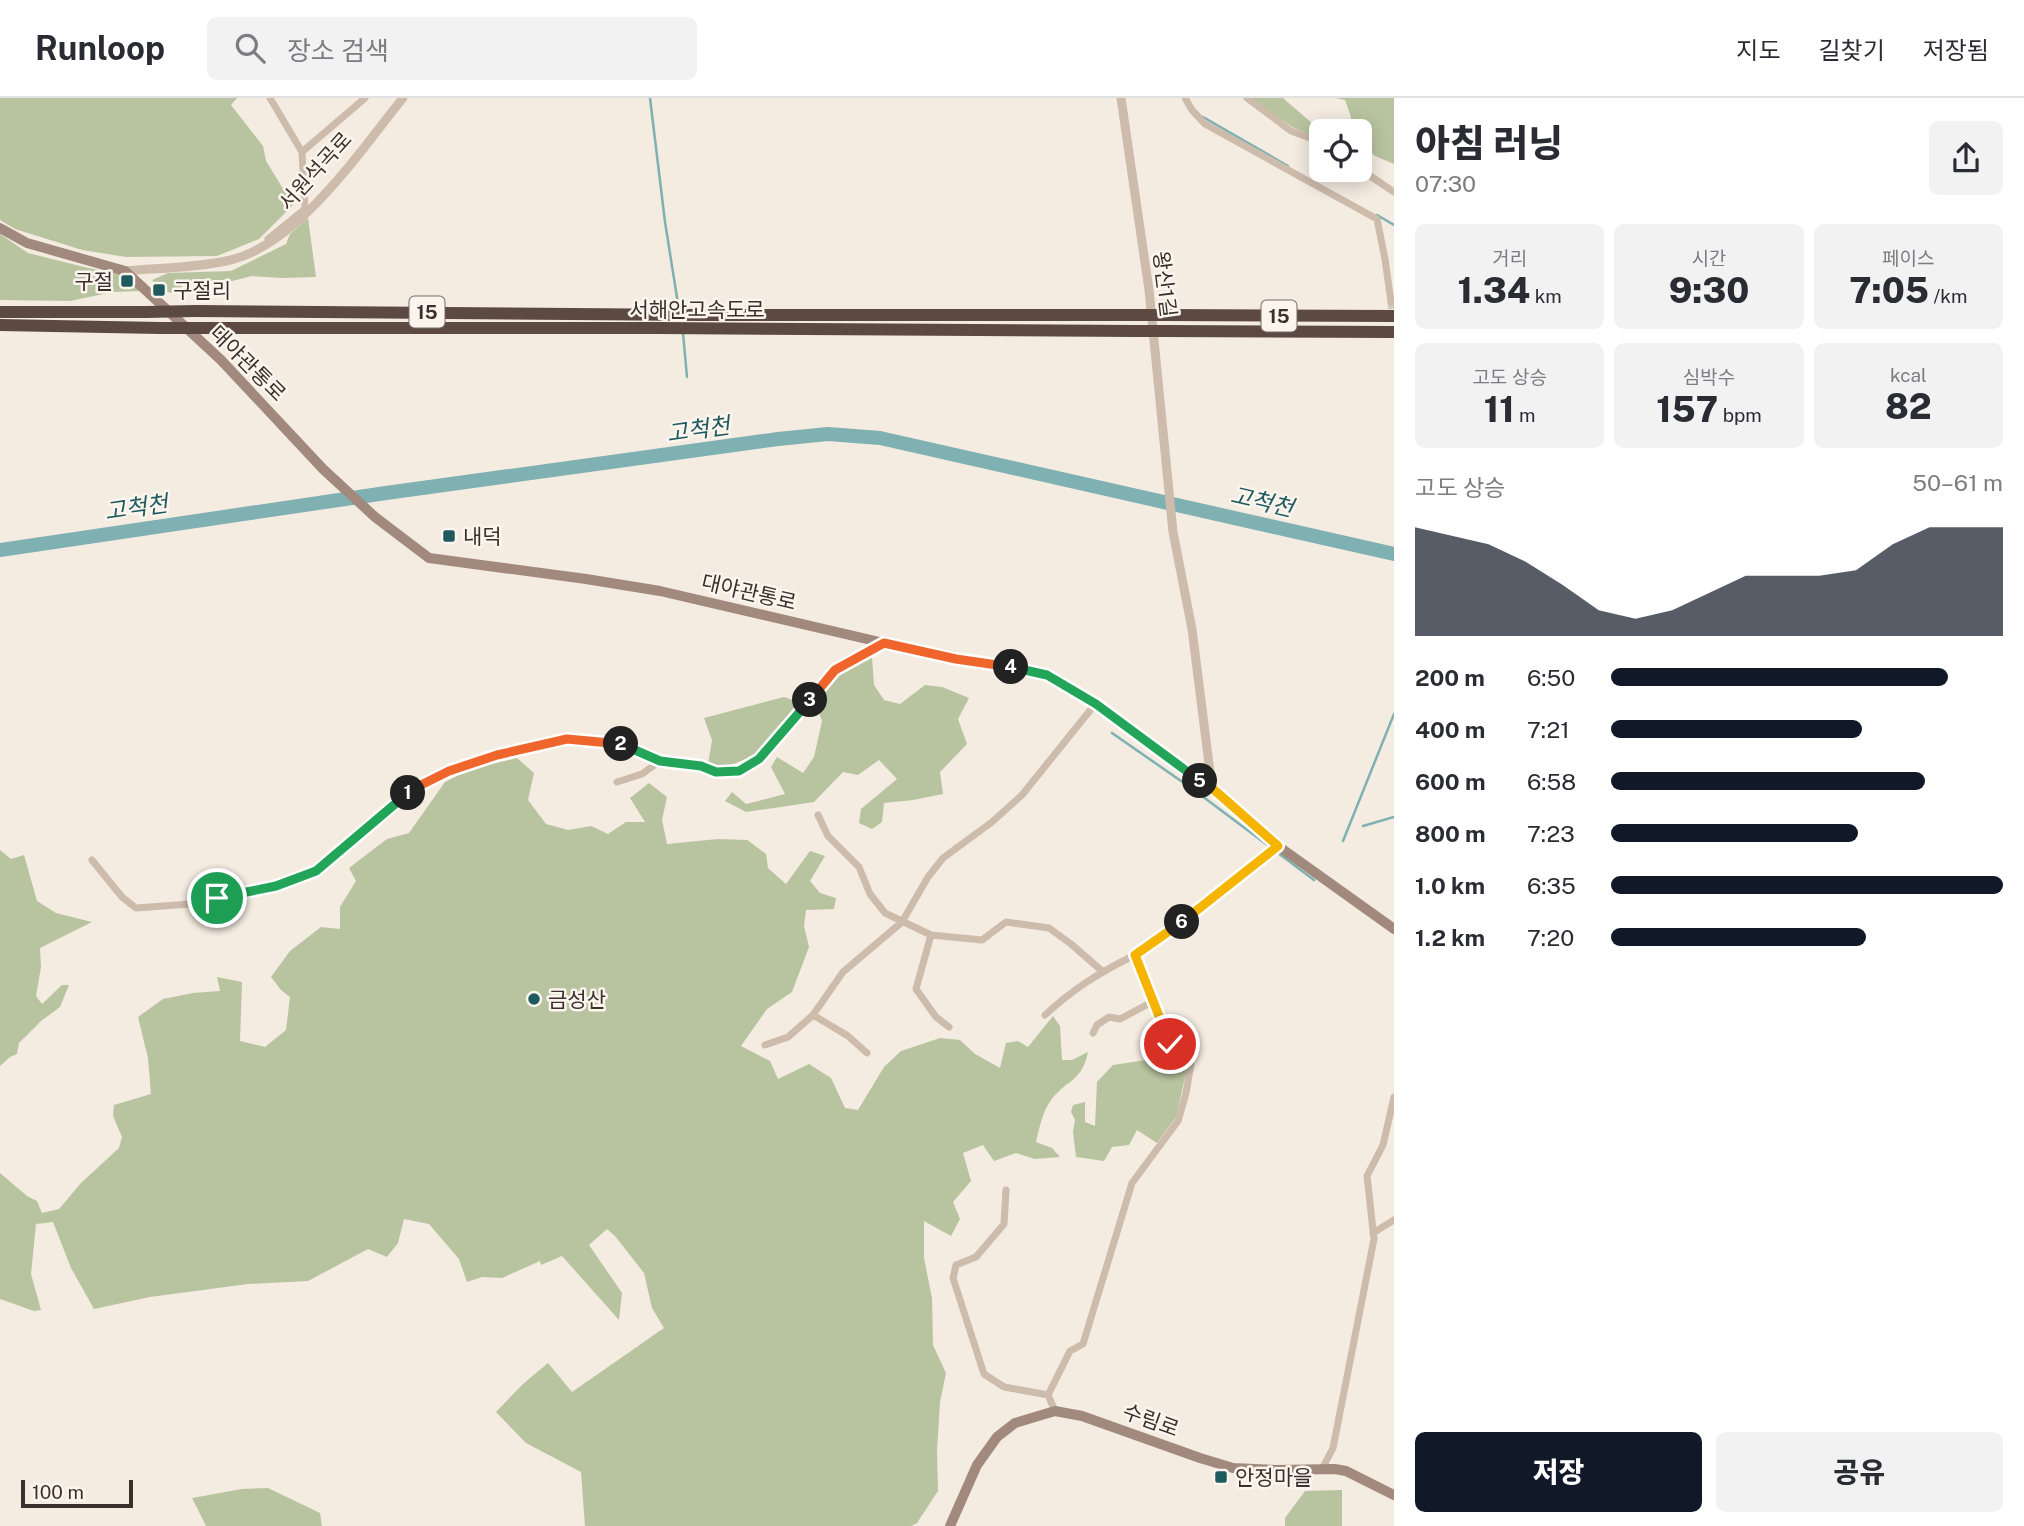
<!DOCTYPE html>
<html lang="ko">
<head>
<meta charset="utf-8">
<style>
	body { margin:0; font-family:"Public Sans","Noto Sans KR",sans-serif; background:#f2f2f3; color:#2b2b33; height:100vh; display:flex; flex-direction:column; font-size:26px; white-space:nowrap }
	* { box-sizing:border-box; margin:0 }
	p { font-size:23px; color:#7c7c81 }
	.icon { flex:none; width:38px; height:38px; fill:none; stroke:currentColor; stroke-width:2; stroke-linecap:round; stroke-linejoin:round }
	.map { position:relative; flex:1; overflow:hidden }
	.sheet { display:flex; flex-direction:column; background:#fff; width:630px }
	.sheet>* { flex:none }
	.controls { position:absolute; left:1309px; top:21px; display:grid; gap:14px }
	.controls a { display:grid; place-items:center; width:63px; height:63px; border-radius:10px; background:#fff; box-shadow:0 4px 18px #0003; font-size:35px }
	.scale { position:absolute; left:21px; bottom:18px; width:112px; box-sizing:border-box; padding-left:7px; border:4px solid #3b302b; border-top:0; font-size:19px; line-height:24px; white-space:nowrap; color:#3b302b; -webkit-text-stroke:5px #fbf5ee; paint-order:stroke }
	.pin { position:absolute; display:grid; place-items:center; width:60px; height:60px; color:#fff; margin:-30px; border:4px solid #fff; border-radius:50%; box-shadow:0 2px 7px #0007 }
	.km { position:absolute; width:35px; height:35px; margin:-18px; border-radius:50%; background:#222; color:#fff; font-size:19px; line-height:35px; text-align:center }
	.round { display:grid; place-items:center; flex:none; width:74px; height:74px; border-radius:10px; background:#f2f2f3 }
	.head { display:flex; align-items:center; justify-content:space-between; height:119px; padding:0 21px }
	h1 { font-size:38px; font-weight:800; line-height:52px }
	.stats { display:grid; grid-template-columns:repeat(3,1fr); gap:10px; height:119px; padding:7px 21px }
	.stats div { display:grid; align-content:center; border-radius:10px; background:#f2f2f3; text-align:center }
	.stats b { font-size:35px; font-weight:800 }
	.stats small { font-size:19px; font-weight:400 }
	.stats p { font-size:19px }
	.chart { height:196px; padding:14px 21px }
	.chart p { display:flex; justify-content:space-between }
	.chart svg { width:100%; height:126px; margin-top:7px; fill:#111827; opacity:.7 }
	.cta { display:flex; gap:14px; margin-top:auto; padding:14px 21px }
	.cta a { flex:1; height:80px; border-radius:10px; background:#111827; color:#fff; font-size:28px; font-weight:800; line-height:80px; text-align:center }
	.cta a+a { background:#f2f2f3; color:#2b2b33 }
	ul { padding:0 21px; list-style:none; font-size:23px }
	li { display:grid; grid-template-columns:112px 84px 1fr; align-items:center; height:52px }
	li i { height:18px; border-radius:9px; background:#111827 }
	header { display:flex; align-items:center; gap:42px; box-sizing:border-box; height:98px; padding:0 35px; background:#fff; border-bottom:2px solid #e1e1e2 }
	header strong { font-size:33px }
	nav { display:flex; gap:38px; margin-inline-start:auto; font-size:24px }
	.search { width:490px; height:63px; background:#f2f2f3; display:flex; align-items:center; gap:18px; box-sizing:border-box; padding:0 24px; border-radius:10px; color:#7c7c81; font-size:26px }
	main { display:flex; flex:1; min-height:0 }
	.map>svg:first-child { display:block }
	.green { fill:#b8c4a0 }
	.lines { fill:none; stroke-linecap:round; stroke-linejoin:round }
	.stream { stroke:#7fb0b2; stroke-width:2.5 }
	.river { stroke:#7fb0b2; stroke-width:14 }
	.minor-tunnel { stroke:#cfc6bd; stroke-width:7; stroke-dasharray:7 3.5; stroke-linecap:butt }
	.minor { stroke:#cdbbac; stroke-width:7 }
	.tertiary { stroke:#cdbbac; stroke-width:9 }
	.secondary { stroke:#a18a7d; stroke-width:10 }
	.motorway { stroke:#5c4a42; stroke-width:12 }
	.motorway-bridge { stroke:#5c4a42; stroke-width:12 }
	.split-1-casing { stroke:#fff; stroke-width:14 }
	.split-2-casing { stroke:#fff; stroke-width:14 }
	.split-3-casing { stroke:#fff; stroke-width:14 }
	.split-4-casing { stroke:#fff; stroke-width:14 }
	.split-5-casing { stroke:#fff; stroke-width:14 }
	.split-6-casing { stroke:#fff; stroke-width:14 }
	.split-7-casing { stroke:#fff; stroke-width:14 }
	.split-1 { stroke:#22a559; stroke-width:9 }
	.split-2 { stroke:#f0652b; stroke-width:9 }
	.split-3 { stroke:#22a559; stroke-width:9 }
	.split-4 { stroke:#f0652b; stroke-width:9 }
	.split-5 { stroke:#22a559; stroke-width:9 }
	.split-6 { stroke:#f5b400; stroke-width:9 }
	.split-7 { stroke:#f5b400; stroke-width:9 }
	.poi-dot { fill:#1f5a5e; stroke:#fbf5ee; stroke-width:2.5 }
	.labels { text-anchor:middle; dominant-baseline:central; stroke-width:5; stroke-linejoin:round; paint-order:stroke }
	.shield { fill:#fbf5ee; stroke:#756b66; stroke-width:2 }
	.shield-label { font-size:19px; font-weight:bold; fill:#3b302b }
	.street-label { font-size:21px; fill:#3b302b; stroke:#fbf5ee }
	.poi-label { font-size:21px; fill:#3b302b; stroke:#fbf5ee; text-anchor:start }
	.water-label { font-size:23px; font-style:italic; fill:#1f5a5e; stroke:#fbf5ee }
</style>
</head>
<body>
<header>
<strong>Runloop</strong>
<div class="search"><svg class="icon" aria-label="search" viewBox="0 0 24 24"><circle cx="10" cy="10" r="6"/><path d="M15 15l6 6"/></svg>장소 검색</div>
<nav><a>지도</a><a>길찾기</a><a>저장됨</a></nav>
</header>
<main>
<div class="map">
<svg width="1394" height="1428" viewBox="0 0 1394 1428">
	<rect width="100%" height="100%" fill="#f4ebe1"/>
	<path class="green" d="M 0,0 L 237,0 L 231,7 L 263,48 L 266,63 L 293,107 L 259,141 L 217,158 L 126,159 L 82,152 L 15,131 L 0,122 Z
		M 1249,0 L 1283,0 L 1321,33 L 1321,41 L 1294,30 Z
		M 1335,0 L 1394,0 L 1394,66 L 1375,58 L 1360,44 L 1360,33 L 1350,33 L 1351,19 L 1345,2 Z
		M 308,120 L 316,179 L 282,180 L 252,178 L 232,183 L 184,184 L 179,195 L 164,194 L 152,182 L 168,175 L 231,173 L 286,146 L 290,136 Z
		M 0,136 L 28,155 L 88,170 L 120,176 L 141,193 L 113,194 L 70,203 L 0,202 Z
		M 872,559 L 874,587 L 884,602 L 900,606 L 925,587 L 942,589 L 969,600 L 958,621 L 967,646 L 940,674 L 943,696 L 913,702 L 884,705 L 882,724 L 872,731 L 859,725 L 861,711 L 897,681 L 879,662 L 858,677 L 843,674 L 814,704 L 746,714 L 725,703 L 732,694 L 746,706 L 785,696 L 771,669 L 777,659 L 803,675 L 814,659 L 822,623 L 814,601 L 842,573 Z
		M 784,599 L 799,604 L 758,656 L 724,670 L 708,667 L 712,642 L 704,620 Z
		M 517,660 L 534,675 L 528,702 L 546,726 L 568,732 L 591,728 L 608,736 L 626,724 L 645,724 L 630,700 L 649,685 L 667,699 L 662,722 L 667,746 L 718,741 L 747,742 L 766,756 L 768,770 L 786,786 L 810,753 L 825,758 L 810,783 L 820,795 L 836,800 L 834,811 L 806,812 L 804,828 L 809,849 L 792,894 L 767,911 L 741,948 L 770,963 L 778,981 L 809,966 L 831,980 L 845,1010 L 858,1012 L 884,969 L 901,953 L 940,940 L 960,942 L 975,956 L 1000,970 L 1006,945 L 1018,943 L 1028,949 L 1053,918 L 1060,928 L 1062,962 L 1072,962 L 1088,954 C 1082,984 1067,981 1051,1002 C 1043,1012 1039,1031 1036,1044 L 1052,1050 L 1060,1059 L 1035,1061 L 1016,1055 L 994,1063 L 983,1047 L 963,1055 L 971,1083 L 953,1104 L 960,1121 L 951,1138 L 924,1123 L 924,1160 L 932,1200 L 933,1247 L 946,1275 L 940,1304 L 937,1353 L 938,1393 L 917,1425 L 911,1428 L 585,1428 L 581,1374 L 526,1345 L 496,1314 L 523,1286 L 548,1265 L 572,1294 L 664,1230 L 652,1210 L 644,1175 L 615,1138 L 607,1131 L 589,1147 L 622,1195 L 619,1222 L 562,1158 L 541,1167 L 540,1163 L 502,1180 L 482,1179 L 467,1184 L 459,1161 L 429,1126 L 404,1121 L 398,1145 L 387,1159 L 368,1151 L 308,1183 L 248,1186 L 150,1199 L 94,1211 L 71,1170 L 53,1124 L 36,1126 L 31,1176 L 41,1212 L 34,1213 L 0,1201 L 0,1075 L 27,1098 L 37,1103 L 42,1115 L 59,1111 L 81,1085 L 119,1050 L 122,1039 L 113,1018 L 114,1007 L 151,996 L 148,960 L 138,919 L 163,901 L 193,895 L 220,893 L 217,879 L 242,884 L 240,943 L 265,949 L 286,932 L 290,899 L 281,892 L 271,879 L 290,853 L 321,829 L 340,831 L 340,809 L 356,783 L 349,770 L 387,741 L 409,735 L 445,684 L 471,671 Z
		M 0,752 L 11,761 L 24,757 L 37,803 L 56,815 L 92,824 L 40,850 L 41,869 L 36,898 L 42,906 L 62,887 L 69,887 L 60,909 L 41,923 L 19,945 L 17,956 L 10,959 L 0,968 Z
		M 1170,951 L 1184,965 L 1187,971 L 1176,1019 L 1157,1045 L 1137,1032 L 1129,1047 L 1112,1049 L 1104,1063 L 1076,1059 L 1073,1034 L 1075,1022 L 1071,1014 L 1073,1007 L 1085,1004 L 1085,1024 L 1095,1028 L 1097,984 L 1113,967 L 1160,960 Z
		M 268,1390 L 320,1415 L 322,1428 L 206,1428 L 192,1400 L 242,1391 Z
		M 1342,1392 L 1342,1428 L 1285,1428 L 1285,1420 L 1305,1393 Z"/>
	<g class="lines">
		<path class="stream" d="M 650,0 L 665,124 L 679,212
			M 1203,19 L 1288,68
			M 1377,117 L 1394,127
			M 683,235 L 687,279
			M 1112,635 L 1194,692 L 1314,782
			M 1363,728 L 1394,719
			M 1343,743 L 1394,616"/>
		<path class="river" d="M 0,452 L 386,395 L 778,341 L 828,336 L 880,340 L 1394,456"/>
		<path class="minor-tunnel" d="M 1391,204 L 1394,225"/>
		<path class="minor" d="M 1185,0 L 1192,12 L 1205,26 L 1377,121 L 1385,161 L 1391,204
			M 1247,0 L 1291,33 L 1321,44
			M 302,54 L 365,0
			M 1360,71 L 1394,94
			M 268,141 L 305,111 L 302,54 L 270,0
			M 617,684 L 642,676 L 660,663
			M 818,717 L 828,738 L 859,769 L 870,796 L 885,815 L 931,837 L 982,842 L 1006,824 L 1049,830 L 1071,846 L 1102,873
			M 92,762 L 122,799 L 136,810 L 190,806 L 276,788 L 316,773 L 415,690 L 449,673 L 497,657 L 567,641 L 621,646 L 660,663 L 700,668 L 716,674 L 739,673 L 759,661 L 835,572 L 884,545
			M 931,837 L 916,891 L 936,919 L 949,929
			M 813,917 L 848,938 L 867,955
			M 1045,917 C 1073,891 1100,874 1135,857
			M 1093,935 L 1097,927 L 1109,919 L 1120,921 L 1152,904
			M 765,947 L 788,939 L 813,917 L 843,874 L 902,824 L 928,779 L 943,760 L 992,724 L 1022,697 L 1096,605
			M 1006,1092 L 1004,1126 L 976,1159 L 956,1167 L 953,1180 L 984,1276 L 1004,1289 L 1048,1297
			M 1373,1135 L 1394,1122
			M 1055,1313 L 1048,1297 L 1070,1253 L 1083,1246 L 1132,1085 L 1178,1023 L 1186,995 L 1191,966 L 1170,946 L 1135,857 L 1177,827 L 1278,748
			M 1322,1371 L 1333,1350 L 1374,1141 L 1367,1078 L 1383,1047 L 1394,999"/>
		<path class="tertiary" d="M 1121,0 L 1149,192 L 1173,434 L 1192,531 L 1212,690
			M 125,173 C 158,170 193,170 226,163 C 297,149 359,54 403,0"/>
		<path class="secondary" d="M 0,130 L 27,145 L 125,173 L 221,262 L 323,371 L 375,419 L 429,460 L 586,481 L 660,493 L 884,545 L 1047,577 L 1096,605 L 1183,671 L 1212,690 L 1278,748 L 1394,831
			M 950,1428 L 977,1367 L 997,1339 L 1015,1325 L 1055,1313 L 1082,1318 L 1200,1360 L 1233,1370 L 1276,1372 L 1335,1371 L 1346,1373 L 1394,1397"/>
		<path class="motorway" d="M 196,213 L 699,217 L 1134,217
			M 0,214 L 146,214
			M 1164,217 L 1394,218
			M 0,227 L 160,230
			M 212,230 L 659,230 L 1135,233
			M 1165,233 L 1394,234"/>
		<path class="motorway-bridge" d="M 146,214 L 196,213
			M 1134,217 L 1164,217
			M 160,230 L 212,230
			M 1135,233 L 1165,233"/>
	</g>
	<g class="lines">
		<defs>
			<path id="split-1" d="M 217,800 L 276,788 L 316,773 L 408,695"/>
			<path id="split-2" d="M 408,695 L 415,690 L 449,673 L 497,657 L 567,641 L 621,646"/>
			<path id="split-3" d="M 621,646 L 660,663 L 701,668 L 716,674 L 739,673 L 759,661 L 810,602"/>
			<path id="split-4" d="M 810,602 L 835,572 L 884,545 L 956,561 L 1011,569"/>
			<path id="split-5" d="M 1011,569 L 1047,577 L 1096,606 L 1200,683"/>
			<path id="split-6" d="M 1182,824 L 1278,748 L 1212,690 L 1200,683"/>
			<path id="split-7" d="M 1170,946 L 1135,857 L 1182,824"/>
		</defs>
		<use href="#split-1" class="split-1-casing"/>
		<use href="#split-2" class="split-2-casing"/>
		<use href="#split-3" class="split-3-casing"/>
		<use href="#split-4" class="split-4-casing"/>
		<use href="#split-5" class="split-5-casing"/>
		<use href="#split-6" class="split-6-casing"/>
		<use href="#split-7" class="split-7-casing"/>
		<use href="#split-1" class="split-1"/>
		<use href="#split-2" class="split-2"/>
		<use href="#split-3" class="split-3"/>
		<use href="#split-4" class="split-4"/>
		<use href="#split-5" class="split-5"/>
		<use href="#split-6" class="split-6"/>
		<use href="#split-7" class="split-7"/>
	</g>
	<g class="poi-dot">
		<rect x="120" y="176" width="14" height="14" rx="3.5"/>
		<rect x="152" y="185" width="14" height="14" rx="3.5"/>
		<rect x="442" y="431" width="14" height="14" rx="3.5"/>
		<circle cx="534" cy="901" r="7"/>
		<rect x="1214" y="1372" width="14" height="14" rx="3.5"/>
	</g>
	<g class="labels">
		<g class="shield">
			<rect x="409.5" y="198.5" width="35" height="31" rx="5"/>
			<rect x="1261.5" y="202.5" width="35" height="31" rx="5"/>
		</g>
		<g class="shield-label">
			<text x="427" y="214">15</text>
			<text x="1279" y="218">15</text>
		</g>
		<g class="street-label">
			<text transform="translate(315 73) rotate(-48)">서원석곡로</text>
			<text transform="translate(1165 186) rotate(83)">왕산1길</text>
			<text x="697" y="211">서해안고속도로</text>
			<text transform="translate(248 265) rotate(45)">대야관통로</text>
			<text transform="translate(749 494) rotate(13)">대야관통로</text>
			<text transform="translate(1151 1322) rotate(20)">수림로</text>
		</g>
		<g class="poi-label">
			<text x="113" y="183" text-anchor="end">구절</text>
			<text x="173" y="192">구절리</text>
			<text x="463" y="438">내덕</text>
			<text x="548" y="901">금성산</text>
			<text x="1235" y="1379">안정마을</text>
		</g>
		<g class="water-label">
			<text transform="translate(698 331) rotate(-8)">고척천</text>
			<text transform="translate(1262 403) rotate(13)">고척천</text>
			<text transform="translate(136 409) rotate(-8)">고척천</text>
		</g>
	</g>
</svg>
<div class="controls">
<a><svg class="icon" aria-label="locate" viewBox="0 0 24 24"><circle cx="12" cy="12" r="6"/><path d="M12 2v4M12 18v4M2 12h4M18 12h4"/></svg></a>
</div>
<div class="scale">100 m</div>
<div class="pin" style="left:217px;top:800px;background:#1e9e55"><svg class="icon" aria-label="arrive" viewBox="0 0 24 24"><path d="M6 21V4h12l-3 4 3 4H6"/></svg></div>
<div class="pin" style="left:1170px;top:946px;background:#d93025"><svg class="icon" aria-label="check" viewBox="0 0 24 24"><path d="M5 12l5 5 9-10"/></svg></div>
<b class="km" style="left:408px;top:695px">1</b>
<b class="km" style="left:621px;top:646px">2</b>
<b class="km" style="left:810px;top:602px">3</b>
<b class="km" style="left:1011px;top:569px">4</b>
<b class="km" style="left:1200px;top:683px">5</b>
<b class="km" style="left:1182px;top:824px">6</b>
</div>
<section class="sheet">
<div class="head"><div><h1>아침 러닝</h1><p>07:30</p></div><a class="round"><svg class="icon" aria-label="share" viewBox="0 0 24 24"><path d="M12 15V3M7 8l5-5 5 5M5 13v7h14v-7"/></svg></a></div>
<div class="stats">
<div><p>거리</p><b>1.34<small> km</small></b></div>
<div><p>시간</p><b>9:30</b></div>
<div><p>페이스</p><b>7:05<small> /km</small></b></div>
</div>
<div class="stats">
<div><p>고도 상승</p><b>11<small> m</small></b></div>
<div><p>심박수</p><b>157<small> bpm</small></b></div>
<div><p>kcal</p><b>82</b></div>
</div>
<div class="chart"><p><span>고도 상승</span>50–61 m</p>
<svg viewBox="0 0 160 44" preserveAspectRatio="none"><path d="M0 44V6L10 9L20 12L30 18L40 26L50 35L60 38L70 35L80 29L90 23L100 23L110 23L120 21L130 12L140 6L150 6L160 6V44z"/></svg>
</div>
<ul>
<li><b>200 m</b>6:50<i style="width:86%"></i></li>
<li><b>400 m</b>7:21<i style="width:64%"></i></li>
<li><b>600 m</b>6:58<i style="width:80%"></i></li>
<li><b>800 m</b>7:23<i style="width:63%"></i></li>
<li><b>1.0 km</b>6:35<i style="width:100%"></i></li>
<li><b>1.2 km</b>7:20<i style="width:65%"></i></li>
</ul>
<div class="cta"><a>저장</a><a>공유</a></div>
</section>
</main>
</body>
</html>
